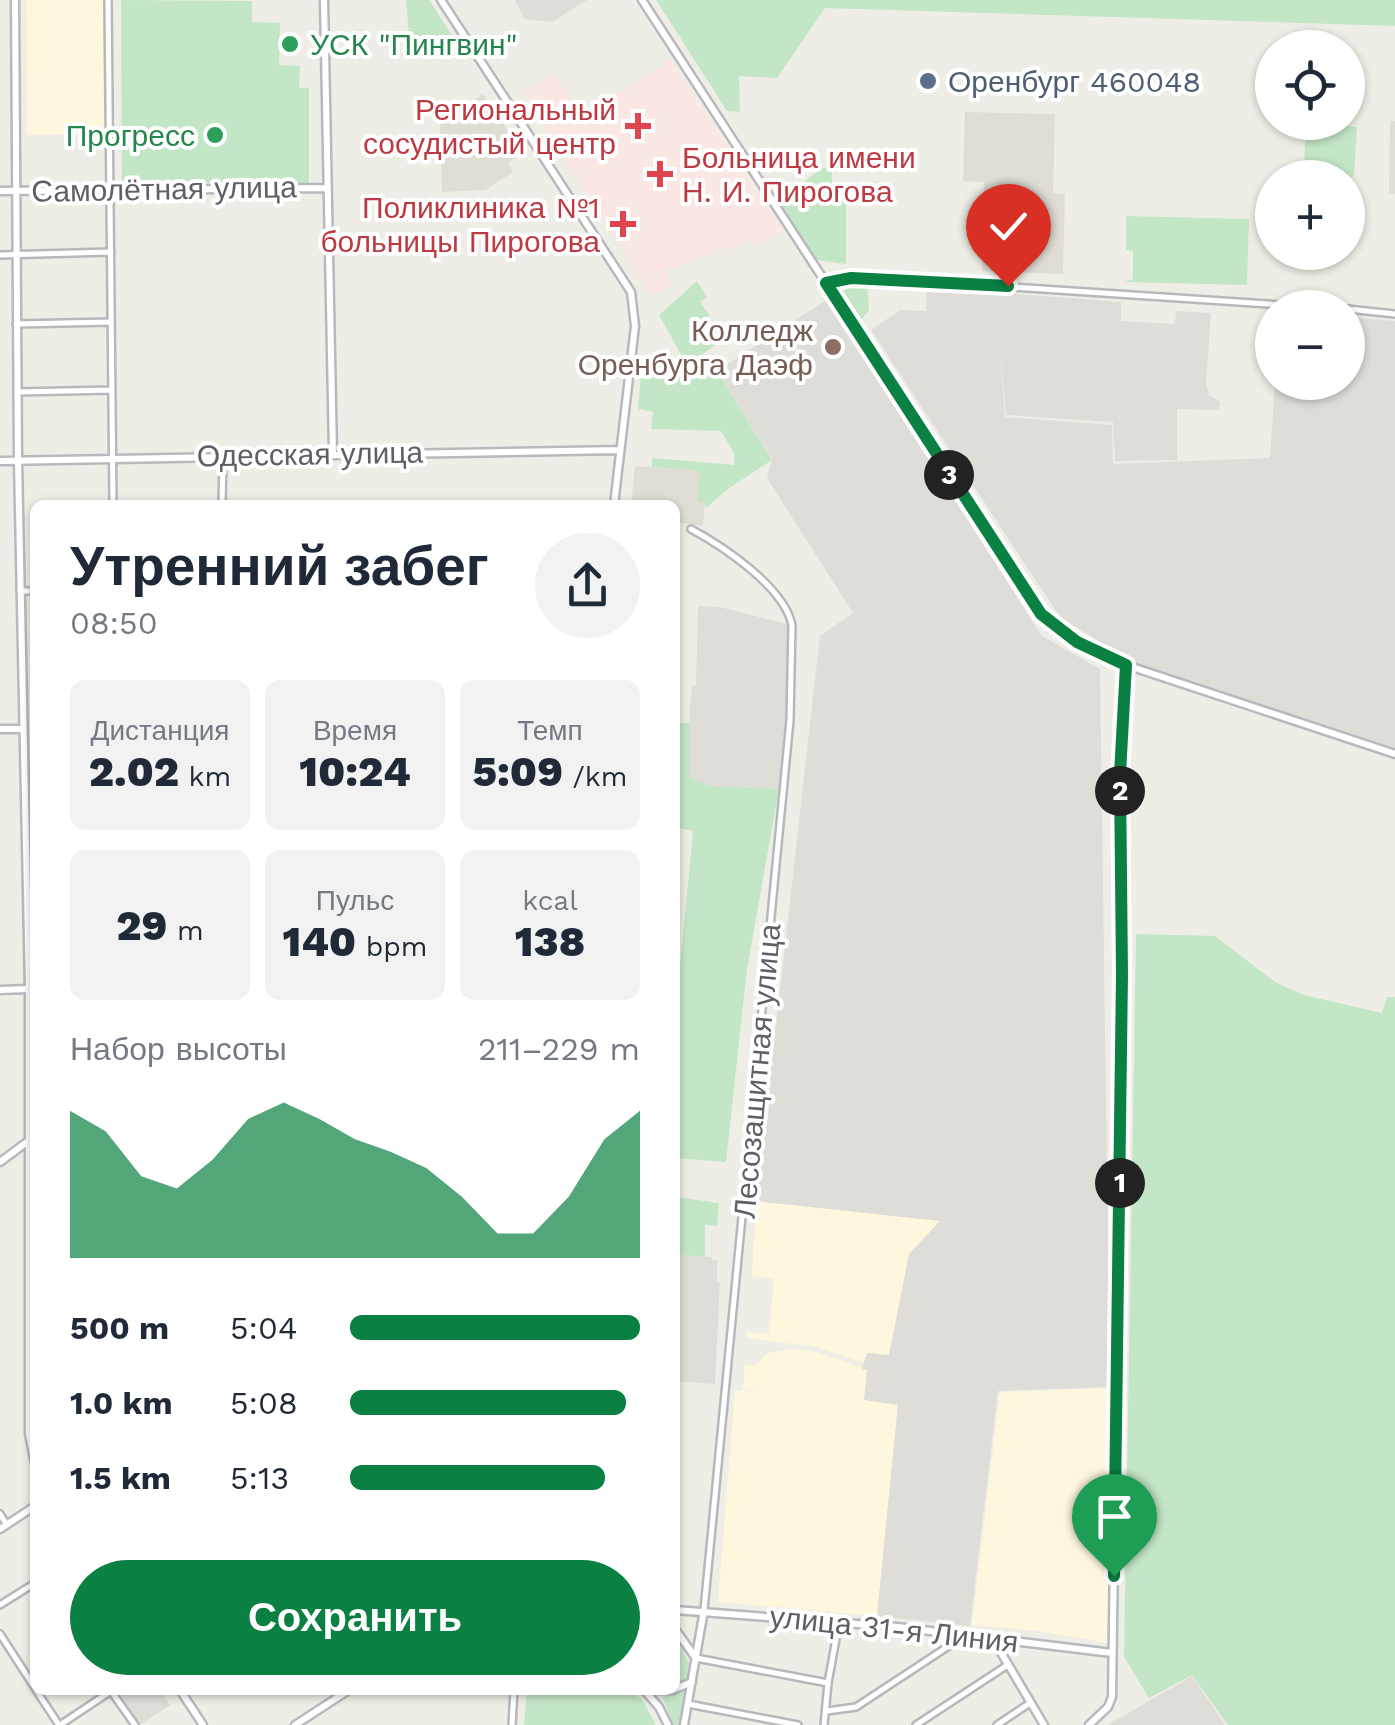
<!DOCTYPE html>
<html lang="ru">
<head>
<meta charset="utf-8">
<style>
	body { margin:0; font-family:"Work Sans",sans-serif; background:#f2f2f3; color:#1f2937; height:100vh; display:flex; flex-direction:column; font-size:38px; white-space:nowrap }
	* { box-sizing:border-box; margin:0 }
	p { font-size:32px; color:#747a83 }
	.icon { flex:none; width:55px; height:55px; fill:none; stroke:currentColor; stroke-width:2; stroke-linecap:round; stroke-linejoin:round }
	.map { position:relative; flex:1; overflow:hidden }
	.sheet { position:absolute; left:30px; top:500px; width:650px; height:1195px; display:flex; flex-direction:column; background:#fff; border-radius:15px; box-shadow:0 2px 8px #0004 }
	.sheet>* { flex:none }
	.buttons { position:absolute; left:1255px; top:30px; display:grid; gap:20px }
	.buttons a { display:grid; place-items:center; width:110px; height:110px; border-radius:50%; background:#fff; box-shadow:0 2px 8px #0004; font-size:50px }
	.pin { position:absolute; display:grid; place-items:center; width:85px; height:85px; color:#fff; margin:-102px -42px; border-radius:50% 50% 50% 0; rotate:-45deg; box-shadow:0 0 10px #0007 }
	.pin .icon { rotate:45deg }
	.km { position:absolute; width:50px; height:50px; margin:-25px; border-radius:50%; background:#222; color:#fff; font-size:28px; line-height:50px; text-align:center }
	.round { display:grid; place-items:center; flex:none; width:105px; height:105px; border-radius:52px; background:#f2f2f3 }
	.head { display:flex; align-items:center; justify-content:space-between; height:170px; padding:0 40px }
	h1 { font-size:55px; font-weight:800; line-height:75px }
	.stats { display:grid; grid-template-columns:repeat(3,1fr); gap:15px; height:170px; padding:10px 40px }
	.stats div { display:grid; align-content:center; border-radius:15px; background:#f2f2f3; text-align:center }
	.stats b { font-size:42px; font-weight:800 }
	.stats small { font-size:28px; font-weight:400 }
	.stats p { font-size:28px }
	.chart { height:280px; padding:20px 40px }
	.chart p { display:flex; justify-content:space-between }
	.chart svg { width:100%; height:180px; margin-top:10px; fill:#0b8043; opacity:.7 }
	.cta { display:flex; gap:20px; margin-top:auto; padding:20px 40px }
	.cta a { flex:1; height:115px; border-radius:60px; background:#0b8043; color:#fff; font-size:40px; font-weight:800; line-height:115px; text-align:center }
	ul { padding:0 40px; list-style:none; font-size:32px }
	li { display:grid; grid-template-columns:160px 120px 1fr; align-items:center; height:75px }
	li i { height:25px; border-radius:12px; background:#0b8043 }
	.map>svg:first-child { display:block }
	.commercial { fill:#fdf8dd }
	.industrial { fill:#deddd8 }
	.education { fill:#dfddd4 }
	.medical { fill:#fbe7e3 }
	.green { fill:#c3e6c6 }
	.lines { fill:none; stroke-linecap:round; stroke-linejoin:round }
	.street-casing { stroke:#b6b8bc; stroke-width:10 }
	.secondary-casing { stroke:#b7b9bf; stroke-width:11 }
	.street { stroke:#fff; stroke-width:5 }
	.secondary { stroke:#fff; stroke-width:6 }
	.route-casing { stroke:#fff; stroke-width:20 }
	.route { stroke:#0b8043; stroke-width:12 }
	.leisure-dot { fill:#2e9e5b; stroke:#fff; stroke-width:4 }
	.service-dot { fill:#5c6f8a; stroke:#fff; stroke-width:4 }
	.health-dot { fill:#e0444e; stroke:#fff; stroke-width:4 }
	.education-dot { fill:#8d6e63; stroke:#fff; stroke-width:4 }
	.labels { text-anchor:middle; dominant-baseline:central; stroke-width:8; stroke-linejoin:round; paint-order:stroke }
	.leisure-label { font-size:30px; fill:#27864d; stroke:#fff; text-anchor:start }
	.service-label { font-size:30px; fill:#4e5e75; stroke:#fff; text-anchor:start }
	.health-label { font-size:30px; fill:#be3a42; stroke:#fff; text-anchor:end }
	.street-label { font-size:30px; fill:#5d6066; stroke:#fff }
	.education-label { font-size:30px; fill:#785e54; stroke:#fff; text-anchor:end }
</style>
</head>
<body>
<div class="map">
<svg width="1395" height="1725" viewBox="0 0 1395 1725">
	<rect width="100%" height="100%" fill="#efeee6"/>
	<path class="commercial" d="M 26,0 L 103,0 L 105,133 L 27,135 Z
		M 756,1201 L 941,1221 L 899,1307 L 889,1355 L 867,1353 L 864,1363 L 816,1347 L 747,1338 L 747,1332 L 769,1334 L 774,1279 L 752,1276 Z
		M 789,1349 L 812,1351 L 867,1369 L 898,1404 L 877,1616 L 718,1602 L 735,1390 L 757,1391 L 743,1389 L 745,1365 L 756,1365 L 768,1353 Z
		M 1110,1388 L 1108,1643 L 1037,1631 L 972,1625 L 1000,1392 Z"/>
	<path class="industrial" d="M 515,0 L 587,0 L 552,22 L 524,19 Z
		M 927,287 L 1121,302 L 1121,321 L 1175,324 L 1176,311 L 1211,313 L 1206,382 L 1209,395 L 1220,402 L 1219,410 L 1177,409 L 1177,460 L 1115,461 L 1113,422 L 1006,415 L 999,341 L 1005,417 L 1112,425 L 1113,464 L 1270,458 L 1275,383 L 1348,382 L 1348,317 L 1395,321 L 1395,750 L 1136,665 L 1060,617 L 871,330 L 900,310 L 926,311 Z
		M 826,300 L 1042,636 L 1100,669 L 1110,1387 L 998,1391 L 970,1626 L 877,1616 L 898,1405 L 864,1400 L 867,1370 L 862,1369 L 867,1353 L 889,1355 L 909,1254 L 940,1221 L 756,1201 L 820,636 L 853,613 L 767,478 L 772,459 L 717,371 Z
		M 698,606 L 720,607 L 787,624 L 787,696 L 779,789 L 711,786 L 688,778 L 690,702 L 692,686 L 696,685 Z
		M 675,1254 L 712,1257 L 712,1260 L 717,1261 L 717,1282 L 720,1283 L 715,1384 L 675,1381 Z
		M 1192,1676 L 1225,1725 L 1108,1725 Z
		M 117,1690 L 160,1690 L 170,1705 L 140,1725 Z"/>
	<path class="education" d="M 483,94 L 523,153 L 508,163 L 513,172 L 485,190 L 442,192 L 440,123 Z
		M 965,112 L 1055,114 L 1053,193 L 1065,194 L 1063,274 L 982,271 L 984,182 L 963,181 Z
		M 1390,121 L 1395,121 L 1395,194 L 1389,194 Z
		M 635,466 L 701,471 L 697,500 L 705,502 L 703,526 L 675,522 L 675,505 L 631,505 Z"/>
	<path class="medical" d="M 670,60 L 784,232 L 754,245 L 751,241 L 744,242 L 665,271 L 672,285 L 652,296 L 523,94 L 553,73 L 583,116 Z"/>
	<path class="green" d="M 121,0 L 252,1 L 252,22 L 280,23 L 279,65 L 300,66 L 299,88 L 309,88 L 309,183 L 122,183 Z
		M 406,0 L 429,0 L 464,54 L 411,58 Z
		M 656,0 L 1395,0 L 1395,26 L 825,8 L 777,78 L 739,76 L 740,112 L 727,111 Z
		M 1307,123 L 1357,127 L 1354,177 L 1303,173 Z
		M 832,166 L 832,188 L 846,189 L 846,264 L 816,260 L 778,201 L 822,168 Z
		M 1126,216 L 1249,219 L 1247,285 L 1124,282 L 1133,279 L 1133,251 L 1126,250 Z
		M 697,281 L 707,297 L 700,302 L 725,338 L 700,356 L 717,371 L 772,460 L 728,489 L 706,508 L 704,502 L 697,501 L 700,471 L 652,467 L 652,458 L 734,465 L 734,453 L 721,431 L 651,429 L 653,412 L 638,409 L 642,362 L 676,366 L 683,358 L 659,315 Z
		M 855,283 L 867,283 L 869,310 L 862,319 L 854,320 L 839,298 L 843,289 Z
		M 679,723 L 690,723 L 689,778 L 711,786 L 779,789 L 747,969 L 726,1162 L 675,1158 L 675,977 L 679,977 L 693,831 L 675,827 Z
		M 1136,934 L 1215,936 L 1275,982 L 1304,995 L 1382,1013 L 1387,997 L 1395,997 L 1395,1725 L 1228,1725 L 1192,1675 L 1149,1698 L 1124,1657 Z
		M 675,1197 L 719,1203 L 717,1226 L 705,1225 L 705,1257 L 675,1254 Z
		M 675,1636 L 690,1665 L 687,1679 L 675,1684 Z
		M 527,1690 L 627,1690 L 642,1699 L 656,1725 L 524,1725 Z
		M 685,1691 L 679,1725 L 674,1725 L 662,1697 Z"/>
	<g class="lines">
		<defs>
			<path id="street" d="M 108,0 L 113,505
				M 0,255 L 111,252
				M 826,283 L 851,277 L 877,278 L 1328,308
				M 1348,309 L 1395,314
				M 16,324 L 111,322
				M 17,392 L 112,390
				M 222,505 L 223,456
				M 691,529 C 724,547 784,587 792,625 L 790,720 L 704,1610
				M 20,591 L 35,591
				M 0,1514 L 7,1525
				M 0,1605 L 35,1583
				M 0,1634 L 35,1688
				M 696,1658 L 828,1683
				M 36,1690 L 59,1725
				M 111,1691 L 135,1725
				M 688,1704 L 798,1725
				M 827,1711 L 856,1707 L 964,1636
				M 60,1725 L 111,1691
				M 512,1725 L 514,1690
				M 824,1725 L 828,1683 L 839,1622
				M 916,1725 L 1006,1666
				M 997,1725 L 1030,1703"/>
			<path id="secondary" d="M 15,0 L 18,461 L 29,989 L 29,1434 L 35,1464
				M 324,0 L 333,454
				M 441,0 L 631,292 L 635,326 L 614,505
				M 642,0 L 1041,614 L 1077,642 L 1126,665 L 1395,754
				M 0,191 L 328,188
				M 0,461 L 620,450
				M 0,729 L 23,729
				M 0,990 L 29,989 L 35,985
				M 0,1162 L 27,1142
				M 0,1529 L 35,1506
				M 675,1610 L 897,1627 L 1112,1653
				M 675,1629 L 695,1657
				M 993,1639 L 1044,1725
				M 675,1689 L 692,1682
				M 180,1690 L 203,1725
				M 644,1690 L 659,1707 L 668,1725
				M 655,1690 L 673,1690
				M 295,1725 L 349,1690
				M 684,1725 L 704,1610
				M 1089,1725 L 1108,1707 L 1112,1697 L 1122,975 L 1120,774 L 1126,665"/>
		</defs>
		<use href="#street" class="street-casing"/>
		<use href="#secondary" class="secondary-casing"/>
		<use href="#street" class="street"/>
		<use href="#secondary" class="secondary"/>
	</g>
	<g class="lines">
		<defs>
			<path id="route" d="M 1008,286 L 851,278 L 826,283 L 1041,614 L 1077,642 L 1126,665 L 1120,774 L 1122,975 L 1114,1576"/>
		</defs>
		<use href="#route" class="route-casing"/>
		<use href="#route" class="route"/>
	</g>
	<g class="leisure-dot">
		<circle cx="290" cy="44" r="10"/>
		<circle cx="215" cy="135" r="10"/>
	</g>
	<circle class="service-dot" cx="928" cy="81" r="10"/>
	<g class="health-dot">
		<path d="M633 111h10v10h10v10h-10v10h-10v-10h-10v-10h10z"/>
		<path d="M655 159h10v10h10v10h-10v10h-10v-10h-10v-10h10z"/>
		<path d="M618 209h10v10h10v10h-10v10h-10v-10h-10v-10h10z"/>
	</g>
	<circle class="education-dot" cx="833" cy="347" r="10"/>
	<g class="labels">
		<g class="leisure-label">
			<text x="310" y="44">УСК "Пингвин"</text>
			<text x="195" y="135" text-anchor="end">Прогресс</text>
		</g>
		<g class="service-label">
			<text x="948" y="81">Оренбург 460048</text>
		</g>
		<g class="health-label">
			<text x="616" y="109">Региональный<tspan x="616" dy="34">сосудистый центр</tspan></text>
			<text x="682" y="157" text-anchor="start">Больница имени<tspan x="682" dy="34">Н. И. Пирогова</tspan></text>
			<text x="600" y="207">Поликлиника №1<tspan x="600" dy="34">больницы Пирогова</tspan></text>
		</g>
		<g class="street-label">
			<text transform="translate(164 189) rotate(-1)">Самолётная улица</text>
			<text transform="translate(310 454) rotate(-1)">Одесская улица</text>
			<text transform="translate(757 1071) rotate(-85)">Лесозащитная улица</text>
			<text transform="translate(894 1629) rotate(6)">улица 31-я Линия</text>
		</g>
		<g class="education-label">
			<text x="813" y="330">Колледж<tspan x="813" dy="34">Оренбурга Даэф</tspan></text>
		</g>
	</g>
</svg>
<div class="buttons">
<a><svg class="icon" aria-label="locate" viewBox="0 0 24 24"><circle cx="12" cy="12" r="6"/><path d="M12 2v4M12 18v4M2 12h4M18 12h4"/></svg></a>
<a>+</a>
<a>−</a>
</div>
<div class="pin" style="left:1114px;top:1576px;background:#1e9e55"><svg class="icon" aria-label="arrive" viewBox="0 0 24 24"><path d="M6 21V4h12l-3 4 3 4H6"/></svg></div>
<div class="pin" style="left:1008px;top:286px;background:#d93025"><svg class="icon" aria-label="check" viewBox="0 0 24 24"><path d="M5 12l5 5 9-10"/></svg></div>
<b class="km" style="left:1120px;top:1183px">1</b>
<b class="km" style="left:1120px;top:791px">2</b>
<b class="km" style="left:949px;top:475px">3</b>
<section class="sheet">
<div class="head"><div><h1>Утренний забег</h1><p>08:50</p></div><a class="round"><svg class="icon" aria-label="share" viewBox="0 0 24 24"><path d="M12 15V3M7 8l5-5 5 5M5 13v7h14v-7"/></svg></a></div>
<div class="stats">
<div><p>Дистанция</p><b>2.02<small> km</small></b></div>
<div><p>Время</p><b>10:24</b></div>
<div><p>Темп</p><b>5:09<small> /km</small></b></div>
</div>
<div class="stats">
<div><b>29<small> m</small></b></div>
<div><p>Пульс</p><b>140<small> bpm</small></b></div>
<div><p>kcal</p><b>138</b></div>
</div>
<div class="chart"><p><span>Набор высоты</span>211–229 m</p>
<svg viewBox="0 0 160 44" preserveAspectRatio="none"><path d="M0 44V8L10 13L20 24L30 27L40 20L50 10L60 6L70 10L80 15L90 18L100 22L110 29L120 38L130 38L140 29L150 15L160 8V44z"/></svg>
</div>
<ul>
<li><b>500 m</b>5:04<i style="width:100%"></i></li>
<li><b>1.0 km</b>5:08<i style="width:95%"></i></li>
<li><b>1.5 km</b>5:13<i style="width:88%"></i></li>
</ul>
<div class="cta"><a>Сохранить</a></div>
</section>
</div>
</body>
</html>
